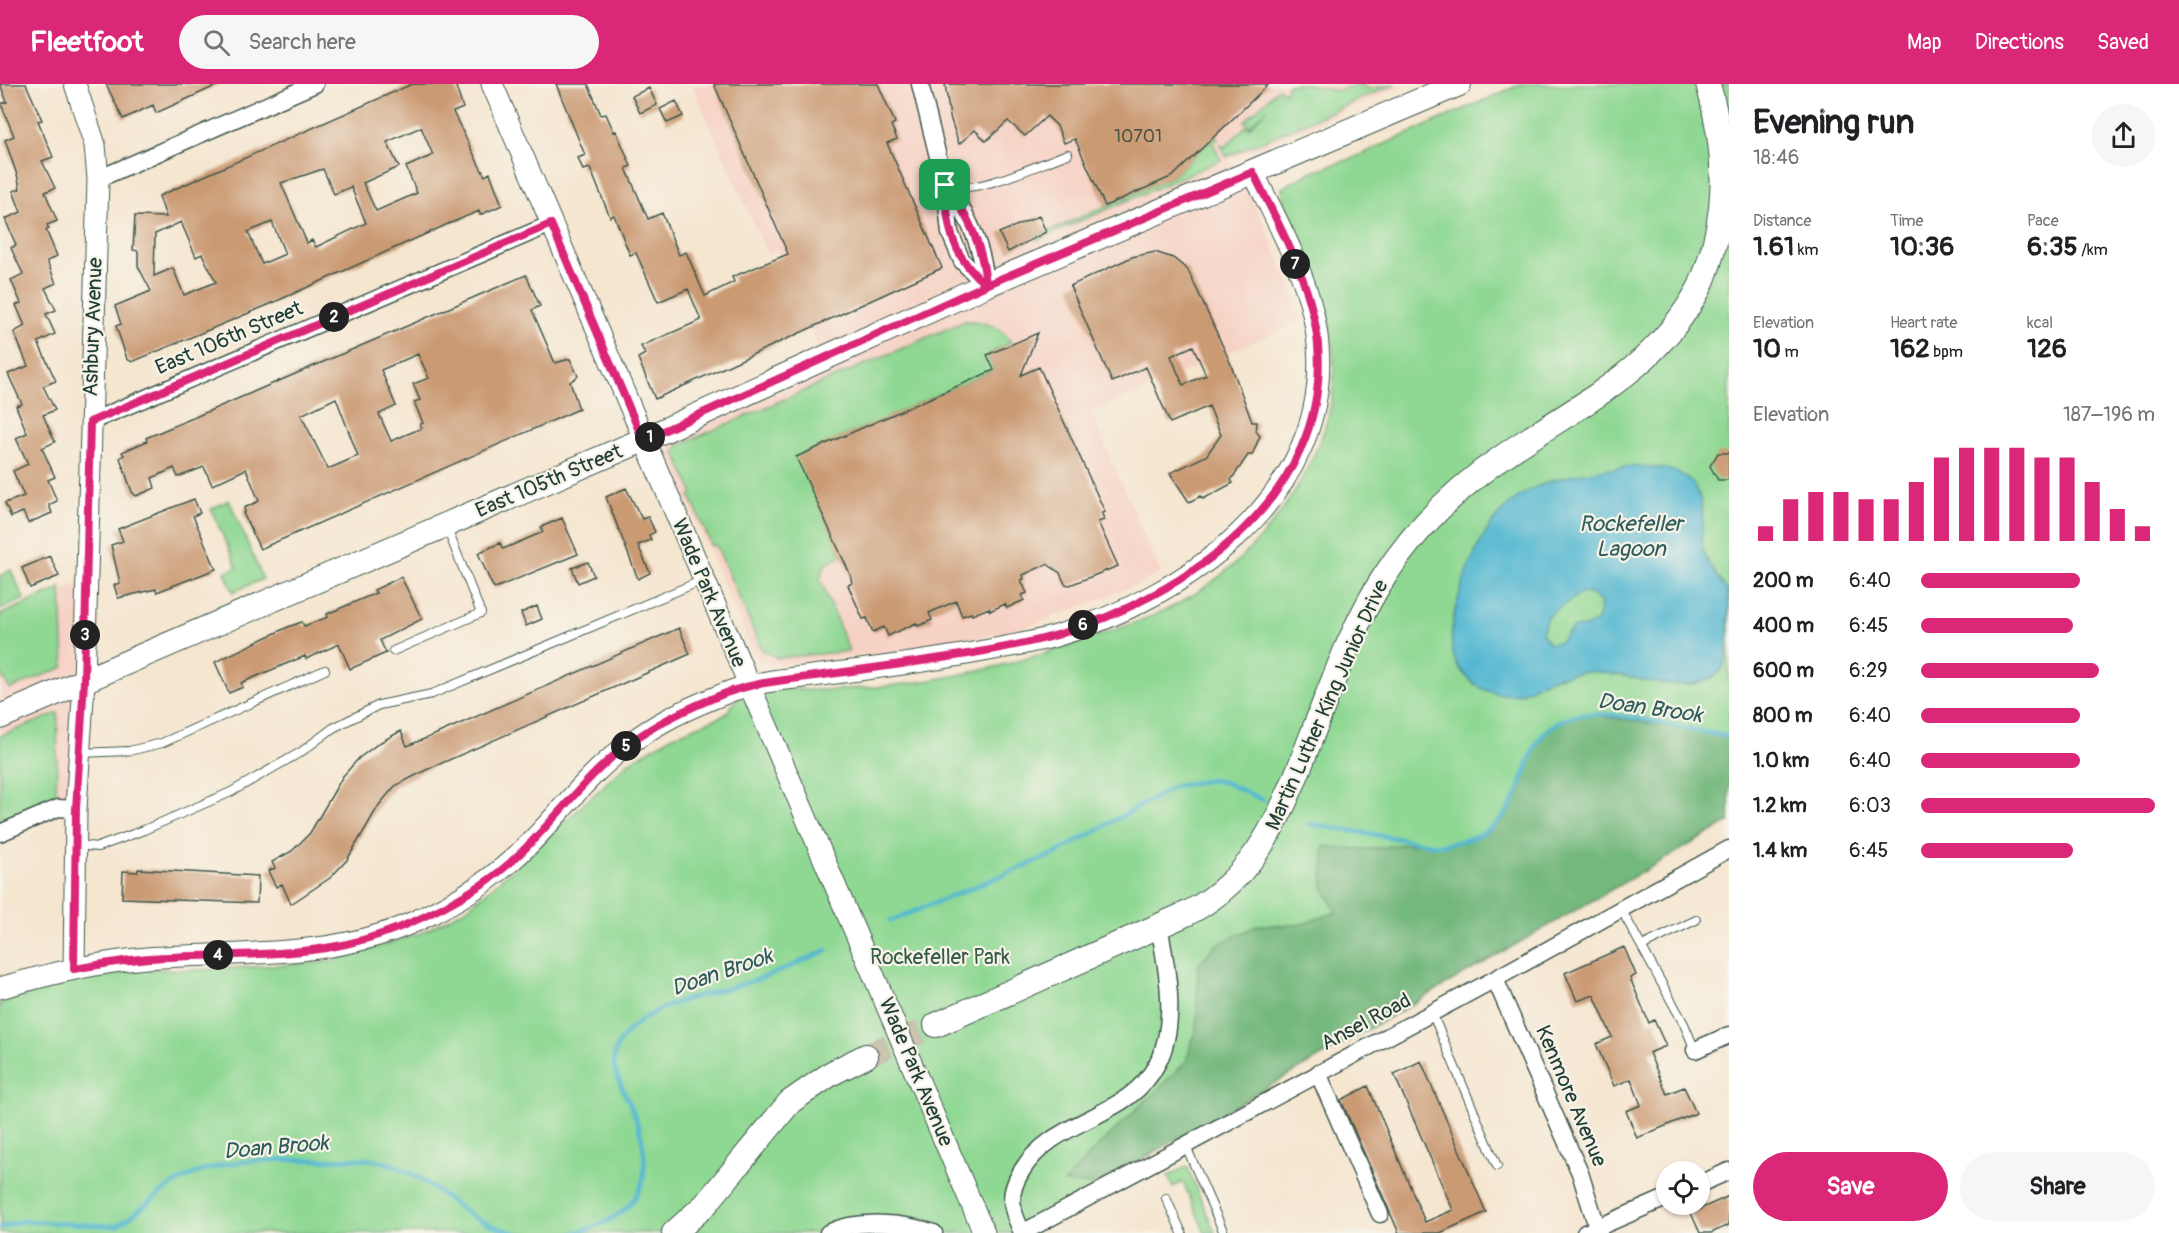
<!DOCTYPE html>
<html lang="en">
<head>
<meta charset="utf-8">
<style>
	body { margin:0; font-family:Pangolin,sans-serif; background:#f6f6f6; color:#202124; height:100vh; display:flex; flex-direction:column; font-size:22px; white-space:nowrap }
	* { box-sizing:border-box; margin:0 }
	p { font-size:20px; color:#757577 }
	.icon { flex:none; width:33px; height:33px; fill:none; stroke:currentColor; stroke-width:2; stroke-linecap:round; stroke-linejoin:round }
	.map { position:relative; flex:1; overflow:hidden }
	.panel { display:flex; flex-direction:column; background:#fff; width:450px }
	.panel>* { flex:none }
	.buttons { position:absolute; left:1656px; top:1077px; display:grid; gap:12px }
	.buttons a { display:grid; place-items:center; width:54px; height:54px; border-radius:50%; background:#fff; box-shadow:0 2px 4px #0004; font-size:30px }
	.pin { position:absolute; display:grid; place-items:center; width:51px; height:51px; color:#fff; margin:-26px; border-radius:12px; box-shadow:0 3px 9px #0006 }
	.km { position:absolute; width:30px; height:30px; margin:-15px; border-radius:50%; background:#222; color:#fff; font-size:16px; line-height:30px; text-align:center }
	.round { display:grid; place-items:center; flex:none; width:63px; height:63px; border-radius:32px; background:#f6f6f6 }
	.headline { display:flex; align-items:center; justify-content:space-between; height:102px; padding:0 24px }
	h1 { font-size:33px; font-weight:800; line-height:45px }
	.figures { display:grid; grid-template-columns:repeat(3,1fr); gap:9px; height:102px; padding:6px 24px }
	.figures div { display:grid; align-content:center }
	.figures b { font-size:26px; font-weight:800 }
	.figures small { font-size:16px; font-weight:400 }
	.figures p { font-size:16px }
	.chart { height:168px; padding:12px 24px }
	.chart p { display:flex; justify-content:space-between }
	.chart svg { width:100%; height:108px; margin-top:6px; stroke:#db2777; stroke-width:6 }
	.primary-button { display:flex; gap:12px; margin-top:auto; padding:12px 24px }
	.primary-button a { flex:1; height:69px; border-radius:36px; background:#db2777; color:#fff; font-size:24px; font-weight:800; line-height:69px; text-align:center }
	.primary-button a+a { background:#f6f6f6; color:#202124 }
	ul { padding:0 24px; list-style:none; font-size:20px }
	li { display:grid; grid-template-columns:96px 72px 1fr; align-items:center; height:45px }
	li i { height:15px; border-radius:8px; background:#db2777 }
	header { display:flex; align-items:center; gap:36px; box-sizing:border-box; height:84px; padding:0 30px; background:#db2777; color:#fff }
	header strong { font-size:28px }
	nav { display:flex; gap:33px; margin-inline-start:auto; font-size:21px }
	.search { width:420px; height:54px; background:#f6f6f6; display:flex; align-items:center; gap:15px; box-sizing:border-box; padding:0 21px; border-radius:33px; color:#757577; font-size:22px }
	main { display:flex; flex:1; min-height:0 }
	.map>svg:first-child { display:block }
	.built { fill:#f6d2c4 }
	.green { fill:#8fd893; stroke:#578a64; stroke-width:1.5 }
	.forest { fill:#73b87d; stroke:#497a58; stroke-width:1.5 }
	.water { fill:#52b7d1; stroke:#387a82; stroke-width:1.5; fill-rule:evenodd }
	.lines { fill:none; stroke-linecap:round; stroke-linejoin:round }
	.stream { stroke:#52b7d1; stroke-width:4.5 }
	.building { fill:#ca9a73; fill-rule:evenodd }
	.secondary-tunnel { stroke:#cac4b1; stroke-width:24; stroke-dasharray:24 12; stroke-linecap:butt }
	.service-casing { stroke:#3f564b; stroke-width:10 }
	.minor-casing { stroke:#3f564b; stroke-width:19 }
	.tertiary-casing { stroke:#3f564b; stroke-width:23 }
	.secondary-casing { stroke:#3f564b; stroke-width:26 }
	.service { stroke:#fff; stroke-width:8 }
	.minor { stroke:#fff; stroke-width:16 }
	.tertiary { stroke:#fff; stroke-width:21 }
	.secondary { stroke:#fff; stroke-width:24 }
	.route-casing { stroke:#fff; stroke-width:12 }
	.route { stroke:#db2777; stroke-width:8 }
	.labels { text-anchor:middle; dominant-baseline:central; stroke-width:4.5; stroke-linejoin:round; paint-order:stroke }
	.number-label { font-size:18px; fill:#4a5444 }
	.street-label { font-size:21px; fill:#1f3d34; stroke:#f7f3e8 }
	.park-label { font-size:21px; fill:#355c47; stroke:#f7f3e8 }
	.water-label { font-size:22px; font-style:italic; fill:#2c5c5b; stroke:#f7f3e8 }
</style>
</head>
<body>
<header>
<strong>Fleetfoot</strong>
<div class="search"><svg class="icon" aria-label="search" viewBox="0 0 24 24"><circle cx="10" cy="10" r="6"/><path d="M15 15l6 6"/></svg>Search here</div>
<nav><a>Map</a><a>Directions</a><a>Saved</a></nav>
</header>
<main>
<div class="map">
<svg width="1729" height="1149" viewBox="0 0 1729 1149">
	<rect width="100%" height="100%" fill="#f7f3e8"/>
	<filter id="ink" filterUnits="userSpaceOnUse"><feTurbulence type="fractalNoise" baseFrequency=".0167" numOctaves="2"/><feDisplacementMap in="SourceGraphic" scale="12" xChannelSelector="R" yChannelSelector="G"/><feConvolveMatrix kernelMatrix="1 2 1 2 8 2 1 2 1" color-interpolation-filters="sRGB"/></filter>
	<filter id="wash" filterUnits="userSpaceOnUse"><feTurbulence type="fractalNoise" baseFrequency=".008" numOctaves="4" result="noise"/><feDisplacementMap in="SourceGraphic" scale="24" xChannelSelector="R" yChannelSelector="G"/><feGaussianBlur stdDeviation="1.35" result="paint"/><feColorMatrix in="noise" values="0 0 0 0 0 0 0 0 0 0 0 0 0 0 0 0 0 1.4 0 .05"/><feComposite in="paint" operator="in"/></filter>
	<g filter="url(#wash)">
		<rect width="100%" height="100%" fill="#f5e6d0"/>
		<path class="built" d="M 692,0 L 1408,0 L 1226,78 L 1232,78 L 1249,107 L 1288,195 L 1301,237 L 1091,329 L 1161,489 L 1137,501 L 1020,545 L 904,568 L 771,581 L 760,576 L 753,568 L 669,376 L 668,367 L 675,353 L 828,286 L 776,166 L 767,170 Z
			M 86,497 L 76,725 L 0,749 L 0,530 Z"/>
		<path class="green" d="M 1288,0 L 1309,0 L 1334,7 L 1363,0 L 1366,5 L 1395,0 L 1226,73 L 1221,61 L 1225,63 L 1246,42 L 1249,44 L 1267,25 L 1249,42 L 1245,37 L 1279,4 L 1285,9 Z
			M 1521,0 L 1729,0 L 1729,738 L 1014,1149 L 0,1149 L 0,919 L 72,897 L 143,885 L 197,886 L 330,878 L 419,850 L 466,825 L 526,774 L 628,679 L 671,653 L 725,631 L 748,600 C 770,602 792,606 813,606 C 911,606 1009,584 1100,551 C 1130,540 1163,530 1190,513 C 1237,484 1274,444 1301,396 C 1319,363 1332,333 1334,295 C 1335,268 1331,234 1321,208 C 1307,175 1284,141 1282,104 L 1311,88 L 1351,75 Z
			M 1215,51 L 1218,55 L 1213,59 L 1221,76 L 1037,156 L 1036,153 L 1173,92 Z
			M 965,237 C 983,237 1001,242 1011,258 L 987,271 L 994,286 L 797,373 L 842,471 L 825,481 L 820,495 L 849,567 L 777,574 L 762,566 L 716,461 L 712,462 L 690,412 L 693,409 L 675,368 L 679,361 Z
			M 229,416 L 263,495 L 233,508 L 225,488 L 237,483 L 211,425 Z
			M 11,486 L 24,515 L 0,526 L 0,492 Z
			M 61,504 L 64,583 L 10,605 L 0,589 L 0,531 Z
			M 58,629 L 56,718 L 0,741 L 0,652 Z
			M 1187,1082 L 1215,1149 L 1205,1149 L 1183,1098 L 1173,1103 L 1168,1092 Z"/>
		<path class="forest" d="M 1590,630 L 1729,652 L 1729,738 L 1097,1101 L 1064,1099 L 1093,1067 L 1186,978 L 1197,941 L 1198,882 L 1214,862 L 1258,841 L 1299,841 L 1337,828 L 1323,803 L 1324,762 C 1337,763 1351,765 1365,765 C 1378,765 1392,761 1406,760 C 1432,759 1458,763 1482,751 C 1543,721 1504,640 1590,630 Z"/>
		<path class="water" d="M 1632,382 C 1683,383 1707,392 1702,449 C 1699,476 1717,487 1728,509 C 1729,519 1729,575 1723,584 C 1697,618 1632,590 1597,588 C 1582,587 1562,591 1548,596 C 1541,598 1535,603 1528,606 C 1508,615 1484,610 1469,595 C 1460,587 1453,576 1452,564 C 1449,541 1458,515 1465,493 C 1498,401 1544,393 1632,382 ZM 1583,508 L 1594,512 L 1601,519 L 1597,538 L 1586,543 L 1573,544 L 1559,558 L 1549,560 L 1542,549 L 1547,532 Z"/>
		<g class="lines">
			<path class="stream" d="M 1310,740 L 1437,761 C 1554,751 1499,647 1576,632 C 1619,623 1684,648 1729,652
				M 890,837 L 1055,770 L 1175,702 L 1211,696 L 1224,698 L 1263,716
				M 0,1144 L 21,1137 L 116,1142 C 139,1130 156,1109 179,1097 C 224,1072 277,1076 326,1076 C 352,1075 373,1072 398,1083 C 443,1103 461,1137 516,1149
				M 574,1149 C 643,1132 659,1093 633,1027 C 624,1004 603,980 621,956 C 651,915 713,911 756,896 C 781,888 804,876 827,866"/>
		</g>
		<g id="blocks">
			<path class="building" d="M 0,0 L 26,0 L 42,36 L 38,37 L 53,73 L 42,77 L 55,104 L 45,108 L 57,137 L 47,141 L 49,145 L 46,146 L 57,172 L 47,177 L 56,199 L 45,204 L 56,226 L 46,230 L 55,250 L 38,258 L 56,297 L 43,302 L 55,326 L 43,331 L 55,358 L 42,364 L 55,393 L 48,396 L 57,417 L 49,421 L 52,429 L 28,439 L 23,428 L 11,433 L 5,419 L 24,412 L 13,387 L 28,380 L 16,354 L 27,349 L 16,322 L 22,320 L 8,290 L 28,282 L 14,248 L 25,242 L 16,221 L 21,219 L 11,196 L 23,190 L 11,164 L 16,161 L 5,135 L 21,128 L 13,107 L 20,105 L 18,94 L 5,56 L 14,52 L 1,20 L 7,18 Z
				M 106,0 L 220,0 L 156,29 L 153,21 L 123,35 Z
				M 412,0 L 455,0 L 463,24 L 453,28 L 479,81 L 485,92 L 490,89 L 502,121 L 480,131 L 479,127 L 448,140 L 268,221 L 132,278 L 127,275 L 116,242 L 121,240 L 115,222 L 151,207 L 138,182 L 138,167 L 133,166 L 135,132 L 166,133 L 159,112 ZM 421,43 L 433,71 L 406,83 L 417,109 L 376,127 L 363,99 L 399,83 L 387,58 ZM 323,85 L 334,110 L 351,103 L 366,139 L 316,163 L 312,156 L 307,159 L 281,99 ZM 181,138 L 196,173 L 202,170 L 216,198 L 184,211 L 173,184 L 154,192 L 155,150 ZM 272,138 L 285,170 L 262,180 L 248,148 Z
				M 556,0 L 588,0 L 601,31 L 606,30 L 614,48 L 616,47 L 631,82 L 626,84 L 648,135 L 662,129 L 679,171 L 686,168 L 705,212 L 734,198 L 732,193 L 788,170 L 714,0 L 878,0 L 895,39 L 891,41 L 897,55 L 887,59 L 942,184 L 655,315 L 638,274 L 645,270 L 641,262 L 701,236 L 688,205 L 658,218 L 636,169 L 630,171 L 614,131 L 610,133 L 590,84 L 583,86 L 578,74 L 585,71 Z
				M 945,0 L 1269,0 L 1173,92 L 1105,122 L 1075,55 L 1064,59 L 1057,42 L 1047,32 L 1025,52 L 1008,37 L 986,57 L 975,46 L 959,60 L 950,33 Z
				M 649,4 L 657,21 L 640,29 L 632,12 Z
				M 676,17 L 683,32 L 667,39 L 660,25 Z
				M 1039,132 L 1046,148 L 1008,168 L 999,149 Z
				M 1155,168 L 1173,174 L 1188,186 L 1230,278 L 1252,338 L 1257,338 L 1256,347 L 1260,352 L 1252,371 L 1248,371 L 1231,396 L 1233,399 L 1203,415 L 1201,412 L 1189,418 L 1170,389 L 1206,372 L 1221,351 L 1209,322 L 1170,339 L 1146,283 L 1112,298 L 1070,202 L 1132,173 ZM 1193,262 L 1206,291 L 1183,301 L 1171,272 Z
				M 526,191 L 540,222 L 532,226 L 555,279 L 570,275 L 578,292 L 570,298 L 579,325 L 260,465 L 243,429 L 245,428 L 244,424 L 259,417 L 246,385 L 212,401 L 204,383 L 178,393 L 174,384 L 152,394 L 155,404 L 136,412 L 132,408 L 120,374 L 124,371 L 122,368 L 147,357 L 146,354 ZM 418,270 L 429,294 L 413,300 L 420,316 L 414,318 L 423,339 L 420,340 L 422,344 L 391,357 L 379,330 L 396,322 L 381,286 ZM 336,314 L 358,372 L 328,385 L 301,331 Z
				M 1038,249 L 1021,291 L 1039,283 L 1105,428 L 1102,429 L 1104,436 L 1098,438 L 1118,482 L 1070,501 L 1065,500 L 1060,489 L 1047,480 L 1023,491 L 1024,495 L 1021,496 L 1027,509 L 1022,511 L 1024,516 L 1007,524 L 1005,520 L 990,527 L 989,524 L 972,531 L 971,529 L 962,532 L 956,517 L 929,529 L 932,536 L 918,542 L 916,539 L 888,552 L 884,543 L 873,548 L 867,534 L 863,535 L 848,501 L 852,499 L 850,490 L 796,373 L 994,286 L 987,271 Z
				M 1718,369 L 1729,369 L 1729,396 L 1718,396 L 1710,382 Z
				M 626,404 L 642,435 L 648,433 L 655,448 L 649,451 L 651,456 L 638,461 L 650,489 L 638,495 L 606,413 Z
				M 194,415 L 200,429 L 193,432 L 216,485 L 157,508 L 156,505 L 118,514 L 114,501 L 120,499 L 111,461 L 123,457 L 118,445 Z
				M 562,434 L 578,470 L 495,504 L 492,501 L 478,469 L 500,459 L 503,465 L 543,448 L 541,443 Z
				M 50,472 L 59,492 L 30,504 L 22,484 Z
				M 588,478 L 594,492 L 578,499 L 572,484 Z
				M 401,493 L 422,535 L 380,556 L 386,569 L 350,585 L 339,560 L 306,575 L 305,572 L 276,584 L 241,599 L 243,603 L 229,609 L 215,578 L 288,543 L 302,538 L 304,542 L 328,533 L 327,530 L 376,509 L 374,506 Z
				M 537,522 L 542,535 L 526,542 L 521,529 Z
				M 679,544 L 690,570 L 426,686 L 395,702 L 379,721 L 347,776 L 330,794 L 291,820 L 282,800 L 276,803 L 268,787 L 275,784 L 272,778 L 292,767 L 310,749 L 343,692 L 359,674 L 379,659 L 401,647 L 407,662 L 434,651 Z
				M 138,785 L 258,792 L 257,819 L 122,814 L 123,787 L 138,788 Z
				M 1624,863 L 1636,891 L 1630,894 L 1649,939 L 1654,936 L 1666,962 L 1649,969 L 1667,1010 L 1684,1003 L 1696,1029 L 1637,1054 L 1626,1027 L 1641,1021 L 1631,995 L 1614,1002 L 1596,960 L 1612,953 L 1594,911 L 1577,917 L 1565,889 Z
				M 1421,977 L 1486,1128 L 1440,1149 L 1399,1149 L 1341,1016 L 1368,1002 L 1425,1138 L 1453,1126 L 1394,990 Z
				M 1729,1112 L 1729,1141 L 1711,1149 L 1700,1149 L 1691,1129 Z"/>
		</g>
	</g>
	<g filter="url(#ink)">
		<use href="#blocks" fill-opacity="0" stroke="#3f564b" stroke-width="1.5"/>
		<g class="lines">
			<path class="secondary-tunnel" d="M 866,972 L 936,941"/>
			<defs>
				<path id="service" d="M 948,102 C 980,110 1036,81 1068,70
					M 393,567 L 481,529 L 446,442
					M 80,669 L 129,667 L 162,659 L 325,586
					M 77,761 L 98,763 L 144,746 L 231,708 L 301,668 L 333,644 L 379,621 L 432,610 L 703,496
					M 1621,825 L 1684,940 L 1695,966
					M 1642,862 L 1696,836
					M 1432,929 L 1497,1082
					M 1185,1060 L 1224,1149
					M 1166,1114 L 1182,1149"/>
				<path id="minor" d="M 920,0 L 945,101 L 950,149 L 962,177 L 986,201
					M 98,95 L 315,0
					M 945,101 C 969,131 983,163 986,201
					M 90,338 L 551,140
					M 0,749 L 58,724 L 76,725
					M 1495,895 L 1580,1089 L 1599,1149
					M 1695,966 L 1729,951
					M 1318,989 L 1380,1130
					M 1700,1100 L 1729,1087
					M 828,1149 C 857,1135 903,1138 934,1149
					M 1022,1149 L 1495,895 L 1729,765
					M 1022,1149 C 1019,1140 1014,1132 1013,1123 C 1010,1111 1015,1098 1021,1088 C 1054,1032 1130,1036 1158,978 C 1178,939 1167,884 1159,842
					M 1585,1149 L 1666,1114"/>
				<path id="tertiary" d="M 492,0 L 984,1149
					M 74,885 L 76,725 L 84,598 L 98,95 L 95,61 L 75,0
					M 0,904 C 48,890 97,878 147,874 C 239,867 330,876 416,837 C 457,818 494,795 526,763 C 559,731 587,691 625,663 C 657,638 688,624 726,609 C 756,597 788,595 821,591 C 873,584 926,578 978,568 C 1004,563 1031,559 1056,552 C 1185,513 1331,412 1318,261 C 1313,200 1279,142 1253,88"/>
				<path id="secondary" d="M 0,633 L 643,356 L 986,201 L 1459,0
					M 936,941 L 1188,829 C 1266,789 1290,707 1320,630 C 1338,584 1357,534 1384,493 C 1415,445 1458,403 1505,371 C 1581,319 1654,288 1700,203 C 1729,135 1728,72 1708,0
					M 674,1149 L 705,1121 L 790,1018 L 832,989 L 866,972"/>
			</defs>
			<use href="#service" class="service-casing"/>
			<use href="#minor" class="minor-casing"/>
			<use href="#tertiary" class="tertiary-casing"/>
			<use href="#secondary" class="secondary-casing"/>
			<use href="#service" class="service"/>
			<use href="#minor" class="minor"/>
			<use href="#tertiary" class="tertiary"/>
			<use href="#secondary" class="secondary"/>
		</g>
	</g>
	<g class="lines" filter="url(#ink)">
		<defs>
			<path id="route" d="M 945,101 C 969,131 983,163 986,201 L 643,356 L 551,140 L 90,338 L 84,598 L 76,725 L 74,885 C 98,881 124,876 149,874 C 208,870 268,873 326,864 C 382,855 434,831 481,801 C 526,772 558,726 596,688 C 632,652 669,632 716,613 C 751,598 786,596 823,591 C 874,584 924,577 974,569 C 1001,564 1030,559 1057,551 C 1185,512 1331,413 1318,261 C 1313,200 1279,142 1253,88 L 986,201 C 952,173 947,143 945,101"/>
		</defs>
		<use href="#route" class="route-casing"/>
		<use href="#route" class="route"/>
	</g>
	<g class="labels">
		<g class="number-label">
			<text x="1138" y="52">10701</text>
		</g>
		<g class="street-label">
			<text transform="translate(93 243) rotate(-88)">Ashbury Avenue</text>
			<text transform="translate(229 254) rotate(-23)">East 106th Street</text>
			<text transform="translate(549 397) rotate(-23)">East 105th Street</text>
			<text transform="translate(709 509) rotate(67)">Wade Park Avenue</text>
			<text transform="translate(1327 621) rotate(-66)">Martin Luther King Junior Drive</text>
			<text transform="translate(1366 938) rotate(-28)">Ansel Road</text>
			<text transform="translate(916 988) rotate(67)">Wade Park Avenue</text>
			<text transform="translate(1571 1012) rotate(67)">Kenmore Avenue</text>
		</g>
		<g class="park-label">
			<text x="940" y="873">Rockefeller Park</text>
		</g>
		<g class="water-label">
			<text x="1631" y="440">Rockefeller<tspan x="1631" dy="25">Lagoon</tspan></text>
			<text transform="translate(1650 624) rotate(8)">Doan Brook</text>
			<text transform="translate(722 888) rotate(-19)">Doan Brook</text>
			<text transform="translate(276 1063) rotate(-5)">Doan Brook</text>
		</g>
	</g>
</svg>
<div class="buttons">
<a><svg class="icon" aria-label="locate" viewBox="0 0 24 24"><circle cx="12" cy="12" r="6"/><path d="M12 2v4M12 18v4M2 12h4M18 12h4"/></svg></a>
</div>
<div class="pin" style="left:945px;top:101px;background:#1e9e55"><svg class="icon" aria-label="arrive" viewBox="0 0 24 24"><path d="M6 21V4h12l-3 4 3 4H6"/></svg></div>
<b class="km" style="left:650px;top:353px">1</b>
<b class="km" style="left:334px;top:233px">2</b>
<b class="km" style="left:85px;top:551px">3</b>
<b class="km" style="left:218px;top:871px">4</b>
<b class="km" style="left:626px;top:662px">5</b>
<b class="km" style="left:1083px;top:541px">6</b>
<b class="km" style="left:1295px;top:180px">7</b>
</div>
<section class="panel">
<div class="headline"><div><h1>Evening run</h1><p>18:46</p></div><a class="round"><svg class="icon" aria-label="share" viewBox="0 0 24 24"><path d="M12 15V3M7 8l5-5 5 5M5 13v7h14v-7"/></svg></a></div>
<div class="figures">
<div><p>Distance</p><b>1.61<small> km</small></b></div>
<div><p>Time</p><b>10:36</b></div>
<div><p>Pace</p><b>6:35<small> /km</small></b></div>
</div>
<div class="figures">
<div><p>Elevation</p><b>10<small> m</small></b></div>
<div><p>Heart rate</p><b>162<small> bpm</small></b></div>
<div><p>kcal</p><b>126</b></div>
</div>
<div class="chart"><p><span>Elevation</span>187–196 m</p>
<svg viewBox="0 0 160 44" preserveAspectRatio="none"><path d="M5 44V38M15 44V27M25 44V24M35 44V24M45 44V27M55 44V27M65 44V20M75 44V10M85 44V6M95 44V6M105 44V6M115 44V10M125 44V10M135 44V20M145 44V31M155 44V38"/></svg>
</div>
<ul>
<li><b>200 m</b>6:40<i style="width:68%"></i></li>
<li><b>400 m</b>6:45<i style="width:65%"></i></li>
<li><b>600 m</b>6:29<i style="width:76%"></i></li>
<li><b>800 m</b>6:40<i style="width:68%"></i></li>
<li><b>1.0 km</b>6:40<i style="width:68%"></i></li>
<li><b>1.2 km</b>6:03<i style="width:100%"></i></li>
<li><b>1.4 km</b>6:45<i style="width:65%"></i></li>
</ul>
<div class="primary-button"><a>Save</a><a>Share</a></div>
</section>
</main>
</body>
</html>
